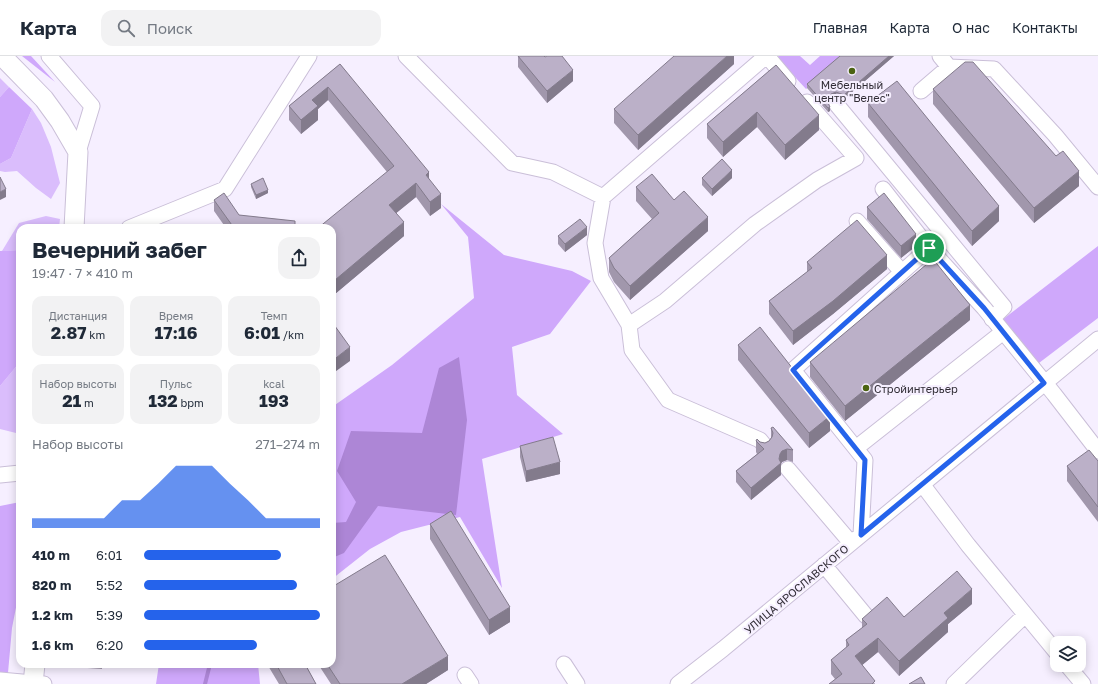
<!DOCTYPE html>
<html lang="ru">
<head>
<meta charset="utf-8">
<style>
	body { margin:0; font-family:"Golos Text",sans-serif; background:#f2f2f3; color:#1f2937; height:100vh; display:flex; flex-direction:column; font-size:15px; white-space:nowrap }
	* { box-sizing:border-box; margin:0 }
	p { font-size:13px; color:#747a83 }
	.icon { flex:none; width:22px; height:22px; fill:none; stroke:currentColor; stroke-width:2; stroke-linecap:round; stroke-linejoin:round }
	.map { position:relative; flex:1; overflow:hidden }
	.drawer { position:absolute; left:16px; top:168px; width:320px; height:444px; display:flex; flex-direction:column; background:#fff; border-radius:12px; box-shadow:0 2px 10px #0003 }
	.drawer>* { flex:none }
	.controls { position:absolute; left:1050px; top:580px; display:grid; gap:8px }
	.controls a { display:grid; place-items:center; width:36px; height:36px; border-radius:8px; background:#fff; box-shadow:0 2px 10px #0003; font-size:20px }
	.pin { position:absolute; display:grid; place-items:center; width:34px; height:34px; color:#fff; margin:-17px; border:2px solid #fff; border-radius:50%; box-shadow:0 1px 4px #0007 }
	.round { display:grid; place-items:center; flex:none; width:42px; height:42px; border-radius:12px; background:#f2f2f3 }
	.head { display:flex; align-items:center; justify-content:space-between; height:68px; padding:0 16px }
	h1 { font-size:22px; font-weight:700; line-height:30px }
	.metrics { display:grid; grid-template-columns:repeat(3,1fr); gap:6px; height:68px; padding:4px 16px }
	.metrics div { display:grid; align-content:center; border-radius:10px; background:#f2f2f3; text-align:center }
	.metrics b { font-size:17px; font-weight:700 }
	.metrics small { font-size:11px; font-weight:400 }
	.metrics p { font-size:11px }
	.chart { height:112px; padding:8px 16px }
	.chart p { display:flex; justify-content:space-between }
	.chart svg { width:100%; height:72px; margin-top:4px; fill:#2563eb; opacity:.7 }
	ul { padding:0 16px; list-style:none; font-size:13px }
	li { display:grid; grid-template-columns:64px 48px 1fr; align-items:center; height:30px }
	li i { height:10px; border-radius:5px; background:#2563eb }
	header { display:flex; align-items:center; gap:24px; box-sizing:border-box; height:56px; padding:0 20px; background:#fff; border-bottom:1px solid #e0e1e3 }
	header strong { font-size:19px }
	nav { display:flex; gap:22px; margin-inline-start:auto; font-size:14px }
	.search { width:280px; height:36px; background:#f2f2f3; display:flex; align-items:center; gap:10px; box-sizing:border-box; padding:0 14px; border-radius:12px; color:#747a83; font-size:15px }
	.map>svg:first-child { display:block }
	.green { fill:#dabdfc }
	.forest { fill:#cfa8fb }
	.water { fill:#ad86d6 }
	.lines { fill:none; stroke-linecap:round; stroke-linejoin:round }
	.stream { stroke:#ad86d6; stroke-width:4 }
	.minor-casing { stroke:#cabfd8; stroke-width:17 }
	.major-casing { stroke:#cabfd8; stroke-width:21 }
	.minor { stroke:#fff; stroke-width:15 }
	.major { stroke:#fff; stroke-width:19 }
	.wall { fill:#a197ac }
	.shaded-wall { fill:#837b8c }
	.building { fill:#bbb0c8; stroke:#837b8c }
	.route-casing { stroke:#fff; stroke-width:8 }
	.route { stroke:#2563eb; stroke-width:5 }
	.poi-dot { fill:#4b6312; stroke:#f6efff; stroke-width:1.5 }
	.labels { text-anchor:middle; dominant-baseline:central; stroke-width:4; stroke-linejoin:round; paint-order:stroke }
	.poi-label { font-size:11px; fill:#312d36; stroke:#f6efff }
	.street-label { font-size:11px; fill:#312d36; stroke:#f6efff }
</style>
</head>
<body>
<header>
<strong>Карта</strong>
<div class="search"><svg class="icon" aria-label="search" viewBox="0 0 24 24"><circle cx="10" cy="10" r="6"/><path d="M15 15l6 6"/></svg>Поиск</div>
<nav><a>Главная</a><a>Карта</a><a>О нас</a><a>Контакты</a></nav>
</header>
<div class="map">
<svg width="1098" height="628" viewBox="0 0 1098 628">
	<rect width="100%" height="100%" fill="#f6efff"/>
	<path class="green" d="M 0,22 L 9,31 L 0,41 Z
		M 32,53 L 41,67 L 51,91 L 60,127 L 51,143 L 36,132 L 17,115 L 5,116 L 0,115 L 0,108 L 11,102 Z
		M 46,160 L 60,163 L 59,172 L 20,172 L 20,194 L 2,195 L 19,167 Z
		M 20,306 L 20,378 L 0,373 L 0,330 Z"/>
	<path class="forest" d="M 22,0 L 31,0 L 55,26 Z
		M 778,0 L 800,0 L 810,9 L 820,0 L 841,0 L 823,19 L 806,33 L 782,7 Z
		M 9,31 L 32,53 L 11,102 L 0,108 L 0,41 Z
		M 441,148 L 504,199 L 572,215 L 591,225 L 550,278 L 512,291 L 517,339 L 563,378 L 482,403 L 502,532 L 460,461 L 401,476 L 370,493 L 332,523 L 332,351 L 392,309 L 474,242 L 468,181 Z
		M 1098,190 L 1098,262 L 1039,307 L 1002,264 Z
		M 20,194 L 20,306 L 0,330 L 0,195 Z
		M 20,446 L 20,531 L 12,572 L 7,628 L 0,628 L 0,450 Z
		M 159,608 L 258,608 L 260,628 L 156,628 Z"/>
	<path class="water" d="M 459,301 L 467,364 L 456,459 L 378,450 L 344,497 L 332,502 L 332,467 L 346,466 L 356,446 L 337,415 L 351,375 L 422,377 L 439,312 Z"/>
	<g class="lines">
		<path class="stream" d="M 205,628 L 210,608"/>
		<defs>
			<path id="minor" d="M 49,0 L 92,50 L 78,96
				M 406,0 L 512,107 L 553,116 L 603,141 L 595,187 L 601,222 L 629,269 L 632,294 L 668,344 L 760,384 L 764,389
				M 767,0 L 788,25
				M 940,0 L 949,11
				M 921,35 L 949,11 L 994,13 L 1055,79 L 1098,131
				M 837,49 L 1004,251 L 992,263
				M 883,133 L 929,192 L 984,252 L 1054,338 L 1098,395
				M 603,141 L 766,0
				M 857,165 L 902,216
				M 129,172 L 225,133 L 309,0
				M 629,269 L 665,245 L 755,168 L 817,124 L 856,102 L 807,46
				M 856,392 L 1003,276
				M 788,413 L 851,487
				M 0,419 L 20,417
				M 922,428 L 968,489 L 1057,597
				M 861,479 L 865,404 L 793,314 L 929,192
				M 824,509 L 866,560
				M 564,608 L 577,628
				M 1067,609 L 1083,628
				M 465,619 L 471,628
				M 0,624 L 44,628
				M 678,628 L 723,593 L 1098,283
				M 954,628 L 1025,559"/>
			<path id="major" d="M 2,0 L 44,43 L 60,65 L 78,96 L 74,172
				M 33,628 L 35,608"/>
		</defs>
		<use href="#minor" class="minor-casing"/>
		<use href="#major" class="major-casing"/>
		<use href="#minor" class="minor"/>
		<use href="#major" class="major"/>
	</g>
	<path class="wall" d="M 518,0 L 573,25 L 547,47 L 518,11 Z
		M 734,0 L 734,8 L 638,94 L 614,67 L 614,53 Z
		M 840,0 L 894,0 L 844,43 L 836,40 L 831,42 L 828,46 L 830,55 L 828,56 L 807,32 L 807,28 Z
		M 340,8 L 429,123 L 441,152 L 430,160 L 416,141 L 396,157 L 404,180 L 335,238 L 332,235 L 332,172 L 387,116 L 328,44 L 318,53 L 318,64 L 301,78 L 289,64 L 289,50 Z
		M 776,9 L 819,74 L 785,104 L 757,71 L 723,101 L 707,82 L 707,68 Z
		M 933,33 L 1056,100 L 1079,130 L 1034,167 L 933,48 Z
		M 868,47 L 999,165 L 972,190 L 868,61 Z
		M 702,122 L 732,122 L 712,140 L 702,129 Z
		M 251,128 L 268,137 L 256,143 L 251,131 Z
		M 636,131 L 674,144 L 708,175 L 630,244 L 614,226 L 609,216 L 609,202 L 652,163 L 636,145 Z
		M 214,144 L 239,159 L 295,172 L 226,172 L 214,155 Z
		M 867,151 L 916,190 L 901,202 L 867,163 Z
		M 587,179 L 565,196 L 558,188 L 558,180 Z
		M 807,206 L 887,213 L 833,258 L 793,289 L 769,258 L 769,245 L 807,216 Z
		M 970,264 L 845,365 L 810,321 L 810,306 Z
		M 738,289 L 830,375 L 809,392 L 738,304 Z
		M 771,372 L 793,394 L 793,406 L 787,404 L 782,406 L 781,408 L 781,419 L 751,444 L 736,426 L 736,415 L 757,398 L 756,396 L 756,385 L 765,387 L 769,385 L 771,382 Z
		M 520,390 L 560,418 L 526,426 L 520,401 Z
		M 1098,405 L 1098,466 L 1067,425 L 1067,410 Z
		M 430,468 L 510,566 L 489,579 L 430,483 Z
		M 972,548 L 948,568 L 948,576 L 899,620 L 878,596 L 862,609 L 875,628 L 835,623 L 831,618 L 831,604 L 846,592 L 846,584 L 862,572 L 862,563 L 904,561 Z
		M 73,608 L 102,608 L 102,613 L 73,611 Z
		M 267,608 L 305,608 L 316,628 L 279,628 Z
		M 318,608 L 332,608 L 448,614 L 426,628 L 331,628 Z"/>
	<path class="shaded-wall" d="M 727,0 L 734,0 L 734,8 L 638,94 L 638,79 Z
		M 889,0 L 894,0 L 844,43 L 844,39 Z
		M 573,14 L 573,25 L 547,47 L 547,35 Z
		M 328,31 L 328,44 L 318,53 L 318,64 L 301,78 L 301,64 L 312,44 Z
		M 836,36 L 836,40 L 831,42 L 828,46 L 828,42 L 831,38 Z
		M 830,51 L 830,55 L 828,56 L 828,52 Z
		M 757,56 L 757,71 L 723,101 L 723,86 Z
		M 819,59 L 819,74 L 785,104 L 785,89 Z
		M 732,114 L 732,122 L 712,140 L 712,133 Z
		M 1079,115 L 1079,130 L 1034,167 L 1034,152 Z
		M 429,116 L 429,130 L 426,119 Z
		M 416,127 L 416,141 L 389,163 L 389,149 Z
		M 6,133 L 6,141 L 0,144 L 0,136 Z
		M 268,134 L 268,137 L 256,143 L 256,139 Z
		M 441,138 L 441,152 L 430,160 L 430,146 Z
		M 999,150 L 999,165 L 972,190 L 972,175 Z
		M 708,161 L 708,175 L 630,244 L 630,230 Z
		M 404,166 L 404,180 L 335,238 L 335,224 Z
		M 587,171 L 587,179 L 565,196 L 565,188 Z
		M 916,178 L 916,190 L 901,202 L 901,190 Z
		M 887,199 L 887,213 L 833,258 L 793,289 L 793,275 Z
		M 970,249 L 970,264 L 845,365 L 845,350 Z
		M 350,291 L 350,305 L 332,318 L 332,305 Z
		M 830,360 L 830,375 L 809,392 L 809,377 Z
		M 787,393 L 787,404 L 782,406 L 781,408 L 781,419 L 751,444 L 751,432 L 779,403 L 780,398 L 782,395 Z
		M 560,406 L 560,418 L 526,426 L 526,415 Z
		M 972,533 L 972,548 L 948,568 L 948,576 L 899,620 L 899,605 L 944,557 Z
		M 510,551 L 510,566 L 489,579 L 489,564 Z
		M 878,582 L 878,596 L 855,615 L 855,600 Z
		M 448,600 L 448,614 L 426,628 L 402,628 Z"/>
	<path class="building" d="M 518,0 L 544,0 L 545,1 L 547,0 L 562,0 L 573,14 L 547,35 Z
		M 674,0 L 727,0 L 638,79 L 614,53 Z
		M 840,0 L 889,0 L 844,39 L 836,36 L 831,38 L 828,42 L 828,47 L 830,51 L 828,52 L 807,28 Z
		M 965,6 L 973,6 L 1056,100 L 1063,95 L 1079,115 L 1034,152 L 933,33 Z
		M 340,8 L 429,116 L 426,119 L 441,138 L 430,146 L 416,127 L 389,149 L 404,166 L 335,224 L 332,221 L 332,172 L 318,172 L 394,110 L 328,31 L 312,44 L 318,50 L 301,64 L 289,50 Z
		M 776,9 L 819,59 L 785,89 L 757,56 L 723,86 L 707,68 Z
		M 897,25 L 999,150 L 972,175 L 868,47 Z
		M 722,103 L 732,114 L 712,133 L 702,122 Z
		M 652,118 L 674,144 L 684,135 L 708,161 L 630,230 L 614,212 L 609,202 L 659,157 L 636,131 Z
		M 0,121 L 6,133 L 0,136 Z
		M 263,122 L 268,134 L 256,139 L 251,128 Z
		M 224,137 L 239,159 L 295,165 L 295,172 L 234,172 L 214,144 Z
		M 884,137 L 916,178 L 901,190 L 867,151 Z
		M 580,163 L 587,171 L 565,188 L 558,180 Z
		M 857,164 L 887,199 L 833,245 L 793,275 L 769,245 L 812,212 L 807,206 Z
		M 933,203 L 970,249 L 845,350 L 810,306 Z
		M 332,266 L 350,291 L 332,305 Z
		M 760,271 L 830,360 L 809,377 L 738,289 Z
		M 773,371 L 793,394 L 787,393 L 782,395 L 780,398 L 779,403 L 781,407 L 751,432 L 736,415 L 764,393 L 756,385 L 757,383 L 760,386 L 765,387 L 769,385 L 772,381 L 773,377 L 771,372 Z
		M 553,381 L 560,406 L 526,415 L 520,390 Z
		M 1089,394 L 1098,405 L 1098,451 L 1067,410 Z
		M 451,455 L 510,551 L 489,564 L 430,468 Z
		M 385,499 L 448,600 L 402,628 L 340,628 L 327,608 L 332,608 L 332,531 Z
		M 957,515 L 972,533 L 944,557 L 948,562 L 899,605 L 878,582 L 855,600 L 875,625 L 872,628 L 829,628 L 842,618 L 831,604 L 849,589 L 846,584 L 867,568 L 862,563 L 887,541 L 904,561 Z
		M 276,608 L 305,608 L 316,628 L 287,628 Z
		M 921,621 L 925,628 L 909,628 Z"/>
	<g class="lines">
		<defs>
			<path id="route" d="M 929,192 L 984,252 L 1044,327 L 861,479 L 865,404 L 793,314 Z"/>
		</defs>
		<use href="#route" class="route-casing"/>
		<use href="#route" class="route"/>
	</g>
	<g class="poi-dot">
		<circle cx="852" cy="15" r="4"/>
		<circle cx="866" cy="332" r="4"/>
	</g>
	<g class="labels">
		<g class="poi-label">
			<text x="852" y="28">Мебельный<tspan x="852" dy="13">центр "Велес"</tspan></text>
			<text x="874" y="332" text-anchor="start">Стройинтерьер</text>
		</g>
		<g class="street-label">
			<text transform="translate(796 533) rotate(-40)">УЛИЦА ЯРОСЛАВСКОГО</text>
		</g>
	</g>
</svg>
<div class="controls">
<a><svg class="icon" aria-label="layers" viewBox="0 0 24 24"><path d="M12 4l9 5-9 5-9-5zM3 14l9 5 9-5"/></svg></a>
</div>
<div class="pin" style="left:929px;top:192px;background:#1e9e55"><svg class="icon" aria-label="arrive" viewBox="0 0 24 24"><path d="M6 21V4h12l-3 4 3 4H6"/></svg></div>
<section class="drawer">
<div class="head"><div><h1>Вечерний забег</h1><p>19:47 · 7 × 410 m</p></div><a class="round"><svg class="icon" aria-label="share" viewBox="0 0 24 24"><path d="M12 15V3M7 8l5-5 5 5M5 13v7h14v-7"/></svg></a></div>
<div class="metrics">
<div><p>Дистанция</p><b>2.87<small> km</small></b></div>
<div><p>Время</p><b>17:16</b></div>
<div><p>Темп</p><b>6:01<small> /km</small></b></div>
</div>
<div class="metrics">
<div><p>Набор высоты</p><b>21<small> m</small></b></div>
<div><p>Пульс</p><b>132<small> bpm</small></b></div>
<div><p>kcal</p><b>193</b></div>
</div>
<div class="chart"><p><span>Набор высоты</span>271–274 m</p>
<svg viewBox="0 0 160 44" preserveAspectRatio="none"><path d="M0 44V38L10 38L20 38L30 38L40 38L50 27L60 27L70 17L80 6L90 6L100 6L110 17L120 27L130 38L140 38L150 38L160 38V44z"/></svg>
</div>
<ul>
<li><b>410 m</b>6:01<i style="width:78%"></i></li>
<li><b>820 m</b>5:52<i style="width:87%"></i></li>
<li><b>1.2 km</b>5:39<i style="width:100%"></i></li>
<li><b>1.6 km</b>6:20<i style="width:64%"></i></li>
</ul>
</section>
</div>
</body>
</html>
